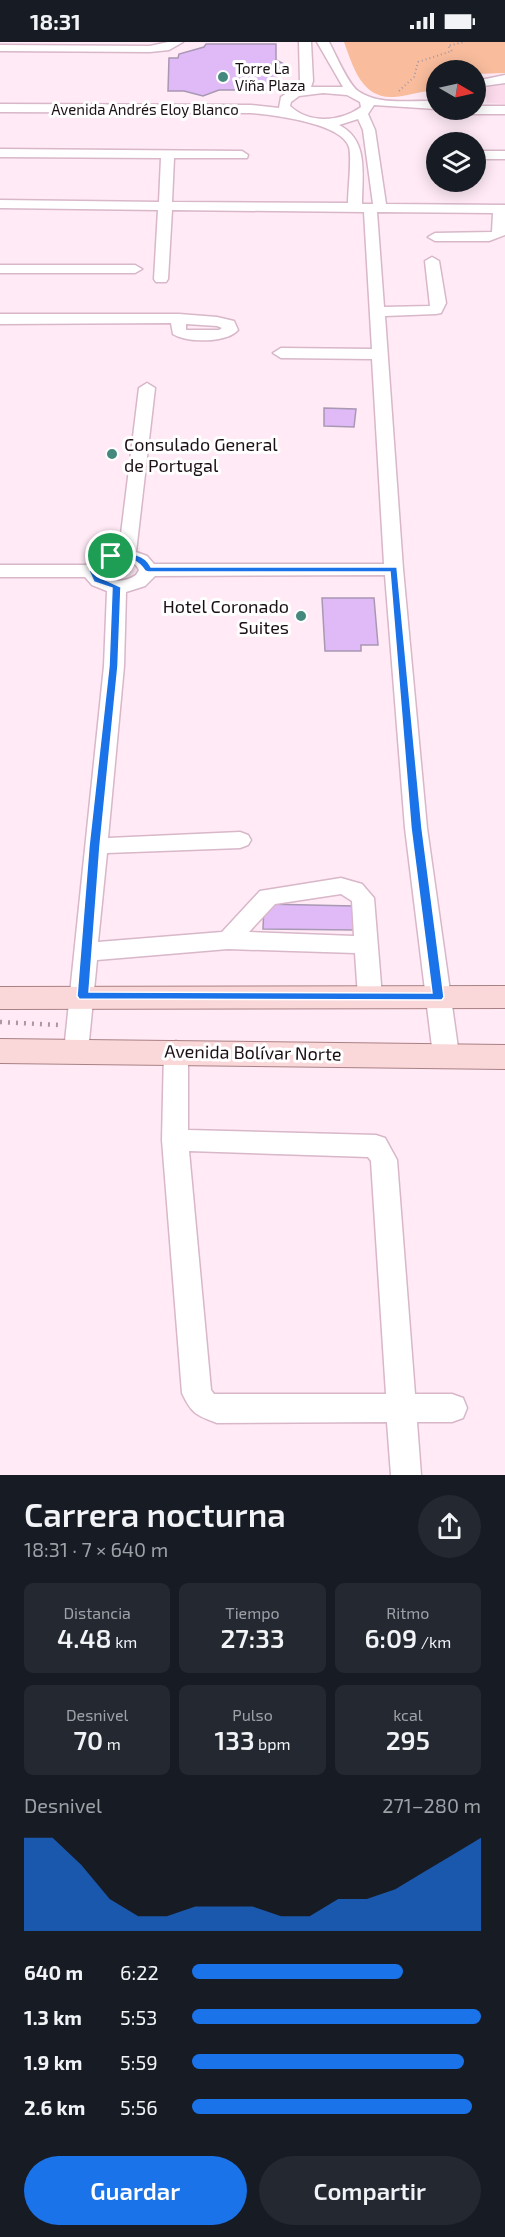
<!DOCTYPE html>
<html lang="es">
<head>
<meta charset="utf-8">
<style>
	body { margin:0; font-family:"Exo 2",sans-serif; background:#242831; color:#f1f3f6; height:100vh; display:flex; flex-direction:column; font-size:22px; white-space:nowrap }
	* { box-sizing:border-box; margin:0 }
	p { font-size:20px; color:#9ea1a6 }
	.icon { flex:none; width:33px; height:33px; fill:none; stroke:currentColor; stroke-width:2; stroke-linecap:round; stroke-linejoin:round }
	.map { position:relative; height:1433px; overflow:hidden }
	.side { display:flex; flex-direction:column; background:#171b24; flex:1 }
	.side>* { flex:none }
	.needle { width:39px; rotate:99deg }
	.controls { position:absolute; left:426px; top:18px; display:grid; gap:12px }
	.controls a { display:grid; place-items:center; width:60px; height:60px; border-radius:50%; background:#171b24; box-shadow:0 3px 15px #0003; font-size:30px }
	.pin { position:absolute; display:grid; place-items:center; width:51px; height:51px; color:#fff; margin:-26px; border:3px solid #fff; border-radius:50%; box-shadow:0 2px 6px #0007 }
	.round { display:grid; place-items:center; flex:none; width:63px; height:63px; border-radius:32px; background:#242831 }
	.overview { display:flex; align-items:center; justify-content:space-between; height:102px; padding:0 24px }
	h1 { font-size:33px; font-weight:600; line-height:45px }
	.figures { display:grid; grid-template-columns:repeat(3,1fr); gap:9px; height:102px; padding:6px 24px }
	.figures div { display:grid; align-content:center; border-radius:9px; background:#242831; text-align:center }
	.figures b { font-size:26px; font-weight:600 }
	.figures small { font-size:16px; font-weight:400 }
	.figures p { font-size:16px }
	.chart { height:168px; padding:12px 24px }
	.chart p { display:flex; justify-content:space-between }
	.chart svg { width:100%; height:108px; margin-top:6px; fill:#1a73e8; opacity:.7 }
	.primary-button { display:flex; gap:12px; margin-top:auto; padding:12px 24px }
	.primary-button a { flex:1; height:69px; border-radius:36px; background:#1a73e8; color:#fff; font-size:24px; font-weight:600; line-height:69px; text-align:center }
	.primary-button a+a { background:#242831; color:#f1f3f6 }
	ul { padding:0 24px; list-style:none; font-size:20px }
	li { display:grid; grid-template-columns:96px 72px 1fr; align-items:center; height:45px }
	li i { height:15px; border-radius:8px; background:#1a73e8 }
	.status { display:flex; justify-content:space-between; align-items:center; height:42px; padding:0 30px; background:#171b24; direction:ltr }
	.status svg { height:16px; fill:currentColor }
	.map>svg:first-child { display:block }
	.built { fill:#fcdbed }
	.green { fill:#f9bd9d }
	.building { fill:#dfbaf7; stroke:#a898b3; stroke-width:1.5 }
	.lines { fill:none; stroke-linecap:round; stroke-linejoin:round }
	.minor-casing { stroke:#d8b7c9; stroke-width:3 }
	.major-casing { stroke:#a98184; stroke-width:2 }
	.path-far1 { stroke:#a998a1; stroke-width:2; stroke-dasharray:1 3; stroke-linecap:butt }
	.path { stroke:#a998a1; stroke-width:4.5; stroke-dasharray:2 6; stroke-linecap:butt }
	.minor { fill:#fff; fill-rule:evenodd }
	.major { fill:#fad8d9; fill-rule:evenodd }
	.route { fill:#1a73e8; stroke:#fff; stroke-width:1.5; fill-rule:evenodd }
	.poi-dot { fill:#44887e; stroke:#fff; stroke-width:2 }
	.labels { text-anchor:middle; dominant-baseline:central; stroke-width:6; stroke-linejoin:round; paint-order:stroke }
	.far-poi-label { font-size:15px; fill:#1b1016; stroke:#fff; text-anchor:start }
	.far-street-label { font-size:15px; fill:#1b1016; stroke:#fff }
	.poi-label { font-size:18px; fill:#1b1016; stroke:#fff; text-anchor:start }
	.street-label { font-size:18px; fill:#1b1016; stroke:#fff }
</style>
</head>
<body>
<div class="status"><b>18:31</b><svg viewBox="0 0 49 12"><path d="M0 12V9h3v3zM5 12V6h3v6zM10 12V3h3v9zM15 12V0h3v12zM26 1h20v11H26zM47 4h2v5h-2z"/></svg></div>
<div class="map">
<svg width="505" height="1433" viewBox="0 0 505 1433">
	<rect width="100%" height="100%" fill="#ffeaf5"/>
	<path class="built" d="M 505,35 L 505,62 L 487,61 L 482,37 Z"/>
	<path class="green" d="M 344,0 L 505,0 L 505,31 L 476,32 L 476,28 L 436,28 L 436,49 C 422,48 408,54 394,55 C 362,57 353,25 344,0 Z"/>
	<path class="building" d="M 206,2 L 276,2 L 276,18 L 286,23 L 277,27 L 277,42 L 270,48 L 219,48 L 203,54 L 184,49 L 168,49 L 169,16 L 178,16 L 179,12 L 204,5 Z
		M 324,366 L 356,367 L 354,385 L 324,384 Z
		M 322,556 L 374,556 L 378,603 L 361,603 L 361,609 L 325,609 Z
		M 264,862 L 354,864 L 355,888 L 263,887 Z"/>
	<g class="lines">
		<defs>
			<path id="minor" d="M 168,0 L 183,0 L 169,8 L 150,10 L 0,9 L 0,3 L 150,4 Z
				M 299,0 L 311,0 L 313,39 L 311,45 L 343,45 L 317,0 L 329,0 C 335,11 348,42 358,49 C 379,64 412,58 436,59 L 436,67 L 374,63 L 368,72 L 375,88 L 386,162 L 505,163 L 505,193 L 489,199 L 435,199 L 428,195 L 435,191 L 492,190 L 493,171 L 377,170 L 384,265 L 430,264 L 425,219 L 432,215 L 439,219 L 446,261 L 441,271 L 436,272 L 385,274 L 403,527 L 427,786 L 459,1013 L 455,1020 L 446,1023 L 437,1020 L 433,1013 L 405,786 L 385,533 L 155,534 L 145,544 L 126,550 L 124,624 L 108,796 L 240,790 L 248,793 L 251,798 L 248,803 L 240,806 L 107,811 L 98,900 L 222,890 L 260,849 L 341,836 L 362,842 L 374,856 L 382,955 L 379,961 L 370,964 L 361,961 L 358,955 L 355,911 L 228,907 L 97,918 L 88,1009 L 85,1016 L 76,1019 L 67,1016 L 64,1009 L 104,624 L 107,549 L 92,543 L 85,535 L 0,535 L 0,523 L 86,523 L 98,512 L 119,508 L 139,346 L 147,341 L 155,346 L 136,510 L 147,514 L 154,522 L 384,522 L 372,317 L 281,316 L 273,311 L 281,306 L 372,307 L 364,170 L 172,168 L 168,237 L 166,240 L 156,240 L 154,237 L 158,168 L 0,166 L 0,158 L 159,160 L 161,116 L 0,115 L 0,107 L 242,109 L 248,113 L 247,116 L 174,116 L 172,160 L 348,161 C 348,148 352,116 349,105 C 342,81 273,73 251,71 L 0,70 L 0,62 L 251,63 L 279,66 L 281,55 L 300,42 ZM 323,51 L 347,53 L 360,60 L 361,65 C 341,80 309,82 290,64 L 291,60 L 299,54 ZM 358,77 L 363,88 L 373,162 L 362,162 C 362,132 369,98 339,83 ZM 119,518 C 127,519 135,519 139,528 L 136,533 C 125,540 114,541 103,533 L 104,526 L 110,520 ZM 341,852 L 352,859 L 354,894 L 249,890 L 275,862 Z
				M 505,33 L 505,41 L 476,45 L 476,39 Z
				M 476,64 L 505,64 L 505,72 L 469,72 L 463,68 L 476,68 Z
				M 476,109 L 505,109 L 505,117 L 476,117 Z
				M 0,223 L 135,223 L 142,227 L 135,231 L 0,231 Z
				M 0,272 L 179,272 L 217,275 L 234,279 L 238,288 C 227,301 187,301 173,292 L 171,281 L 0,282 ZM 186,282 L 217,284 L 222,286 L 219,288 L 186,288 Z
				M 176,999 L 185,1002 L 188,1009 L 188,1088 L 376,1093 L 385,1096 L 397,1118 L 415,1352 L 452,1352 L 463,1356 L 467,1366 L 463,1376 L 452,1380 L 417,1380 L 421,1433 L 391,1433 L 387,1380 L 217,1381 C 196,1373 192,1372 182,1351 L 162,1098 L 164,1009 L 167,1002 ZM 189,1109 L 368,1115 L 371,1119 L 386,1352 L 214,1352 L 211,1348 Z"/>
			<path id="major" d="M 505,944 L 505,966 L 0,967 L 0,945 Z
				M 0,997 L 505,1003 L 505,1027 L 0,1021 Z"/>
		</defs>
		<use href="#minor" class="minor-casing"/>
		<use href="#major" class="major-casing"/>
		<path class="path-far1" d="M 399,49 L 414,35 L 418,20 L 452,9 L 448,4 L 464,0"/>
		<path class="path" d="M 0,980 L 59,983"/>
		<use href="#minor" class="minor"/>
		<use href="#major" class="major"/>
	</g>
	<path class="route" d="M 111,512 C 127,512 143,509 151,525 L 397,525 L 422,786 L 444,955 L 442,958 L 79,957 L 77,954 L 89,804 L 109,624 L 112,546 L 94,540 L 89,529 L 95,518 ZM 113,517 C 128,517 137,516 145,529 L 148,530 L 390,530 L 411,786 L 432,951 L 89,950 L 100,804 L 118,624 L 121,545 L 101,536 L 97,529 L 102,522 Z"/>
	<g class="poi-dot">
		<circle cx="223" cy="35" r="6"/>
		<circle cx="112" cy="412" r="6"/>
		<circle cx="301" cy="574" r="6"/>
	</g>
	<g class="labels">
		<g class="far-poi-label">
			<text x="235" y="26">Torre La<tspan x="235" dy="17">Viña Plaza</tspan></text>
		</g>
		<g class="far-street-label">
			<text x="145" y="67">Avenida Andrés Eloy Blanco</text>
		</g>
		<g class="poi-label">
			<text x="124" y="402">Consulado General<tspan x="124" dy="21">de Portugal</tspan></text>
			<text x="289" y="564" text-anchor="end">Hotel Coronado<tspan x="289" dy="21">Suites</tspan></text>
		</g>
		<g class="street-label">
			<text transform="translate(253 1010) rotate(1)">Avenida Bolívar Norte</text>
		</g>
	</g>
</svg>
<div class="controls">
<a><svg class="needle" viewBox="-14 -14 28 28"><path d="M0-13l5 13h-10z" fill="#e53935"/><path d="M0 13l5-13h-10z" fill="#9ea1a6"/></svg></a>
<a><svg class="icon" aria-label="layers" viewBox="0 0 24 24"><path d="M12 4l9 5-9 5-9-5zM3 14l9 5 9-5"/></svg></a>
</div>
<div class="pin" style="left:111px;top:514px;background:#1e9e55"><svg class="icon" aria-label="arrive" viewBox="0 0 24 24"><path d="M6 21V4h12l-3 4 3 4H6"/></svg></div>
</div>
<section class="side">
<div class="overview"><div><h1>Carrera nocturna</h1><p>18:31 · 7 × 640 m</p></div><a class="round"><svg class="icon" aria-label="share" viewBox="0 0 24 24"><path d="M12 15V3M7 8l5-5 5 5M5 13v7h14v-7"/></svg></a></div>
<div class="figures">
<div><p>Distancia</p><b>4.48<small> km</small></b></div>
<div><p>Tiempo</p><b>27:33</b></div>
<div><p>Ritmo</p><b>6:09<small> /km</small></b></div>
</div>
<div class="figures">
<div><p>Desnivel</p><b>70<small> m</small></b></div>
<div><p>Pulso</p><b>133<small> bpm</small></b></div>
<div><p>kcal</p><b>295</b></div>
</div>
<div class="chart"><p><span>Desnivel</span>271–280 m</p>
<svg viewBox="0 0 160 44" preserveAspectRatio="none"><path d="M0 44V6L10 6L20 17L30 31L40 38L50 38L60 34L70 34L80 34L90 38L100 38L110 31L120 31L130 27L140 20L150 13L160 6V44z"/></svg>
</div>
<ul>
<li><b>640 m</b>6:22<i style="width:73%"></i></li>
<li><b>1.3 km</b>5:53<i style="width:100%"></i></li>
<li><b>1.9 km</b>5:59<i style="width:94%"></i></li>
<li><b>2.6 km</b>5:56<i style="width:97%"></i></li>
</ul>
<div class="primary-button"><a>Guardar</a><a>Compartir</a></div>
</section>
</body>
</html>
